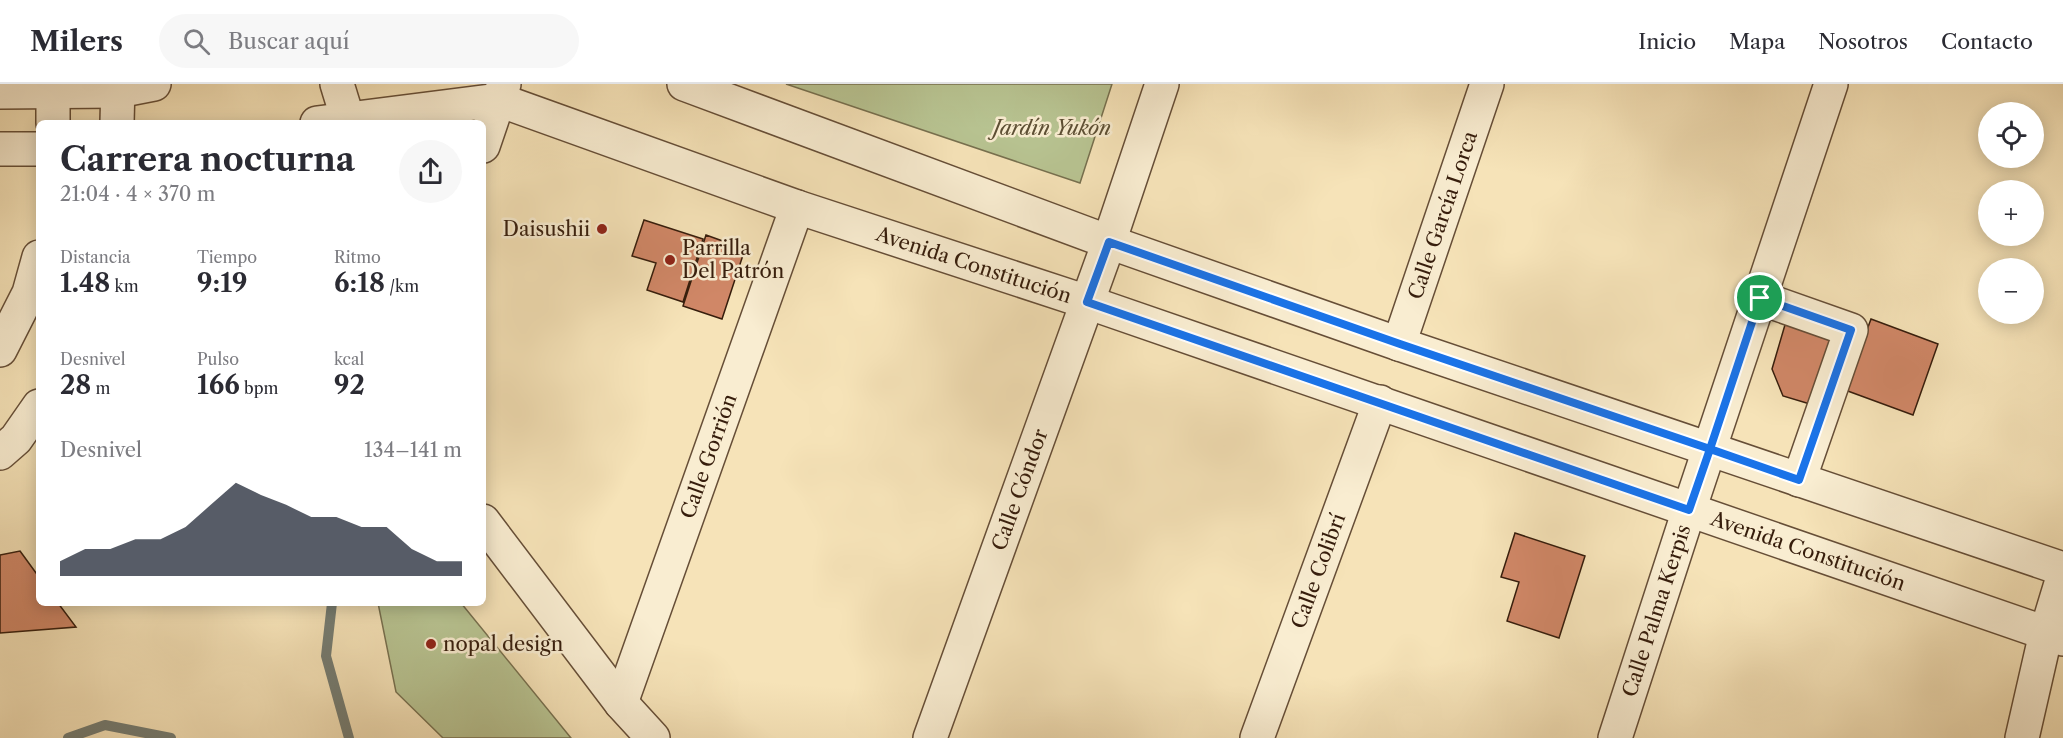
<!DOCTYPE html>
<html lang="es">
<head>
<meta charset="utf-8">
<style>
	body { margin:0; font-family:"Libre Caslon Text",serif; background:#f7f7f7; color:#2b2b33; height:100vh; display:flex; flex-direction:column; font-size:22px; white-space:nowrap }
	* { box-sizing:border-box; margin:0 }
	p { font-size:20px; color:#7c7c81 }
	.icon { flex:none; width:33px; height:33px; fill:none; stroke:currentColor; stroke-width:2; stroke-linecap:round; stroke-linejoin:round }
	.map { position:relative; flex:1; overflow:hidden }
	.side { position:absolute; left:36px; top:36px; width:450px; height:486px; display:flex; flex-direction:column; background:#fff; border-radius:9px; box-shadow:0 3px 15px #0003 }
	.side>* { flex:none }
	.fabs { position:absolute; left:1978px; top:18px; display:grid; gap:12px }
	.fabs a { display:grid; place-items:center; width:66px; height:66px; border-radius:50%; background:#fff; box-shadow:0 3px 15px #0003; font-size:30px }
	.pin { position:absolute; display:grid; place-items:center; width:51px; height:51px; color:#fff; margin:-26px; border:3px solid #fff; border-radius:50%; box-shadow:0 2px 6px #0007 }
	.round { display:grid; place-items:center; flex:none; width:63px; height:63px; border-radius:32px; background:#f7f7f7 }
	.summary { display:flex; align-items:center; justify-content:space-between; height:102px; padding:0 24px }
	h1 { font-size:33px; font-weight:700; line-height:45px }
	.stats { display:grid; grid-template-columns:repeat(3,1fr); gap:9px; height:102px; padding:6px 24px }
	.stats div { display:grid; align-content:center }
	.stats b { font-size:26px; font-weight:700 }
	.stats small { font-size:16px; font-weight:400 }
	.stats p { font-size:16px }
	.chart { height:168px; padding:12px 24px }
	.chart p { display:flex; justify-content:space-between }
	.chart svg { width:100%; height:108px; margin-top:6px; fill:#111827; opacity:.7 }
	header { display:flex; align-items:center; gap:36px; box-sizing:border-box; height:84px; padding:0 30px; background:#fff; border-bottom:2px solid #e1e1e2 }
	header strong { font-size:28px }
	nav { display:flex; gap:33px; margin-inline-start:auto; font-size:21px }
	.search { width:420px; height:54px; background:#f7f7f7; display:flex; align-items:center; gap:15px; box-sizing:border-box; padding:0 21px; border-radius:33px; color:#7c7c81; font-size:22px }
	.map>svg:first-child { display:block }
	.green { fill:#b8c492; stroke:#77704f; stroke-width:1.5 }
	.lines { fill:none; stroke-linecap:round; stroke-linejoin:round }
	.stream { stroke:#757d73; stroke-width:10 }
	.building { fill:#d08767; stroke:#361d0c; stroke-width:1.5 }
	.minor-casing { stroke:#664e37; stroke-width:36 }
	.minor { stroke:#f9edd1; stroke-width:33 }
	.route-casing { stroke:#fff; stroke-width:12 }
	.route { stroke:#1a73e8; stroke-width:8 }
	.poi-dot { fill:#8f2418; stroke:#f9edd1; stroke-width:2 }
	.labels { text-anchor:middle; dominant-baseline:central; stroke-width:5; stroke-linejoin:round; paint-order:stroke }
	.park-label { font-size:20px; font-style:italic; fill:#5d4f34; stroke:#f9edd1 }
	.street-label { font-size:20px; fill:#361d0c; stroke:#f9edd1 }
	.poi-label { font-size:20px; fill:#361d0c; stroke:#f9edd1; text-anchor:start }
</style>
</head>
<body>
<header>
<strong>Milers</strong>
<div class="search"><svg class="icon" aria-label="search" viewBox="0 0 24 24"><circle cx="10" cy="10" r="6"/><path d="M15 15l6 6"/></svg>Buscar aquí</div>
<nav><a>Inicio</a><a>Mapa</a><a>Nosotros</a><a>Contacto</a></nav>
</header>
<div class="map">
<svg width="2063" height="654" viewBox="0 0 2063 654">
	<rect width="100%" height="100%" fill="#f6e3b8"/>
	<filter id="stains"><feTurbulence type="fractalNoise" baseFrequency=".00333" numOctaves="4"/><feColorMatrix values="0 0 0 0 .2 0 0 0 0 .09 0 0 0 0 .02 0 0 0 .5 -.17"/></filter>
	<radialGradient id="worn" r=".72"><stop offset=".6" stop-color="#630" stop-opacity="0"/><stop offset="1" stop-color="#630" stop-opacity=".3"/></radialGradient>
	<path class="green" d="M 786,0 L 1112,0 L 1080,99 Z
		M 378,519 L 461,519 L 571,654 L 443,654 L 396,608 Z"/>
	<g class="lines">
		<path class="stream" d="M 332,519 L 326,572 L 349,654
			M 68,654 L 105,641 L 171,654"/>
	</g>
	<path class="building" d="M 644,136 L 703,155 L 683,218 L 647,206 L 656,179 L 632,172 Z
		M 706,151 L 745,165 L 722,235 L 683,222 Z
		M 1787,234 L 1843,252 L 1820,323 L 1783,312 L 1772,285 Z
		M 1871,235 L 1938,260 L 1913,331 L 1845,306 Z
		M 1515,449 L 1585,472 L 1559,554 L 1507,537 L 1519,498 L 1501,493 Z
		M 20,467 L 39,493 L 39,519 L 58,519 L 76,543 L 0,549 L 0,471 Z"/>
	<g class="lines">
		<defs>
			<g id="minor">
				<path d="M 53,0 L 53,39"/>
				<path d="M 337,0 L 349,39"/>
				<path d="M 684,0 L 1109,158 L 1399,260 L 2063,485"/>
				<path d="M 0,8 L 118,7 L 154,0"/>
				<path d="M 117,39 L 118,0"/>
				<path id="s1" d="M 317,39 L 499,16 L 797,123 L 1087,218 L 2063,555"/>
				<path d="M 483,62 L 504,0"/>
				<path d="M 0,65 L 39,65"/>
				<path d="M 1760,214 L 1851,246 L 1799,396"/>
				<path id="s2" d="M 1399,260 L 1487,0"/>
				<path d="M 0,266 L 29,209 L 39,173"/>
				<path d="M 0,369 L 16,355 L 39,322"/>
				<path d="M 483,437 L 621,619 L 653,654"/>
				<path id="s3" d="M 621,619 L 797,123"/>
				<path id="s4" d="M 930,654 L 1109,158 L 1162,0"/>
				<path id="s5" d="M 1257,654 L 1380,318"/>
				<path id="s6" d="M 1615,654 L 1689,426 L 1831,0"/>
				<path d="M 2022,654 L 2046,549 L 2063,493"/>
			</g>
		</defs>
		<use href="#minor" class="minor-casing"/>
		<use href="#minor" class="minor"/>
	</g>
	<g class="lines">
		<defs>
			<path id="route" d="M 1760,214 L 1710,365 L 1400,260 L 1109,158 L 1087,218 L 1689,426 L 1710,365 L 1799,396 L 1851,246 L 1760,214"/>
		</defs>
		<use href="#route" class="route-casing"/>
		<use href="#route" class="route"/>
	</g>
	<g class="poi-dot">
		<circle cx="602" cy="145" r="6"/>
		<circle cx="670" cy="176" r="6"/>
		<circle cx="431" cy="560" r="6"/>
	</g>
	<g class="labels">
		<g class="park-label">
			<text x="1052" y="44">Jardín Yukón</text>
		</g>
		<g class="street-label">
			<text stroke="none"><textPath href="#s2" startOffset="136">Calle García Lorca</textPath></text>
			<text stroke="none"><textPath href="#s1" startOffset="686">Avenida Constitución</textPath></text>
			<text stroke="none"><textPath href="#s3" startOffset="262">Calle Gorrión</textPath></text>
			<text stroke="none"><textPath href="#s4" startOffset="264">Calle Cóndor</textPath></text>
			<text stroke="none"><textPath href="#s1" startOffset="1568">Avenida Constitución</textPath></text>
			<text stroke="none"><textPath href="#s5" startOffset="178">Calle Colibrí</textPath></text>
			<text stroke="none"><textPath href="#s6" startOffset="134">Calle Palma Kerpis</textPath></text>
		</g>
		<g class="poi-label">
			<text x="590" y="145" text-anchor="end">Daisushii</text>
			<text x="682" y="164">Parrilla<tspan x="682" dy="23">Del Patrón</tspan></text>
			<text x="443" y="560">nopal design</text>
		</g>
	</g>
	<rect width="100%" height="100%" filter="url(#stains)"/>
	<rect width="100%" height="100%" fill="url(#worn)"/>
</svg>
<div class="fabs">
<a><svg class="icon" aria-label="locate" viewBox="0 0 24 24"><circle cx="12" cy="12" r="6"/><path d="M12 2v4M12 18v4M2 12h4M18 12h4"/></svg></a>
<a>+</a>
<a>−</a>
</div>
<div class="pin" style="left:1760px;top:214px;background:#1e9e55"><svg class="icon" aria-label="arrive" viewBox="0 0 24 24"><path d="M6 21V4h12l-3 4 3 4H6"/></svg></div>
<section class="side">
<div class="summary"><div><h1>Carrera nocturna</h1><p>21:04 · 4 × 370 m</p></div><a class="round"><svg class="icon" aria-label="share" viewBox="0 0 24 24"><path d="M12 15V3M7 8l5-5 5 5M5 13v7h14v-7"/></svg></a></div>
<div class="stats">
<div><p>Distancia</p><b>1.48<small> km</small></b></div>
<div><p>Tiempo</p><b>9:19</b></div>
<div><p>Ritmo</p><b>6:18<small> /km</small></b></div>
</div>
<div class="stats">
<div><p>Desnivel</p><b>28<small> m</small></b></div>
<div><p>Pulso</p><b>166<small> bpm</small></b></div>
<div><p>kcal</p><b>92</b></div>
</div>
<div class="chart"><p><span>Desnivel</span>134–141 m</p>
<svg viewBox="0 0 160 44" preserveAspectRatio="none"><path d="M0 44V38L10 33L20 33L30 29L40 29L50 24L60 15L70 6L80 11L90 15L100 20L110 20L120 24L130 24L140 33L150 38L160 38V44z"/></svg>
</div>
</section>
</div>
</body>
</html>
